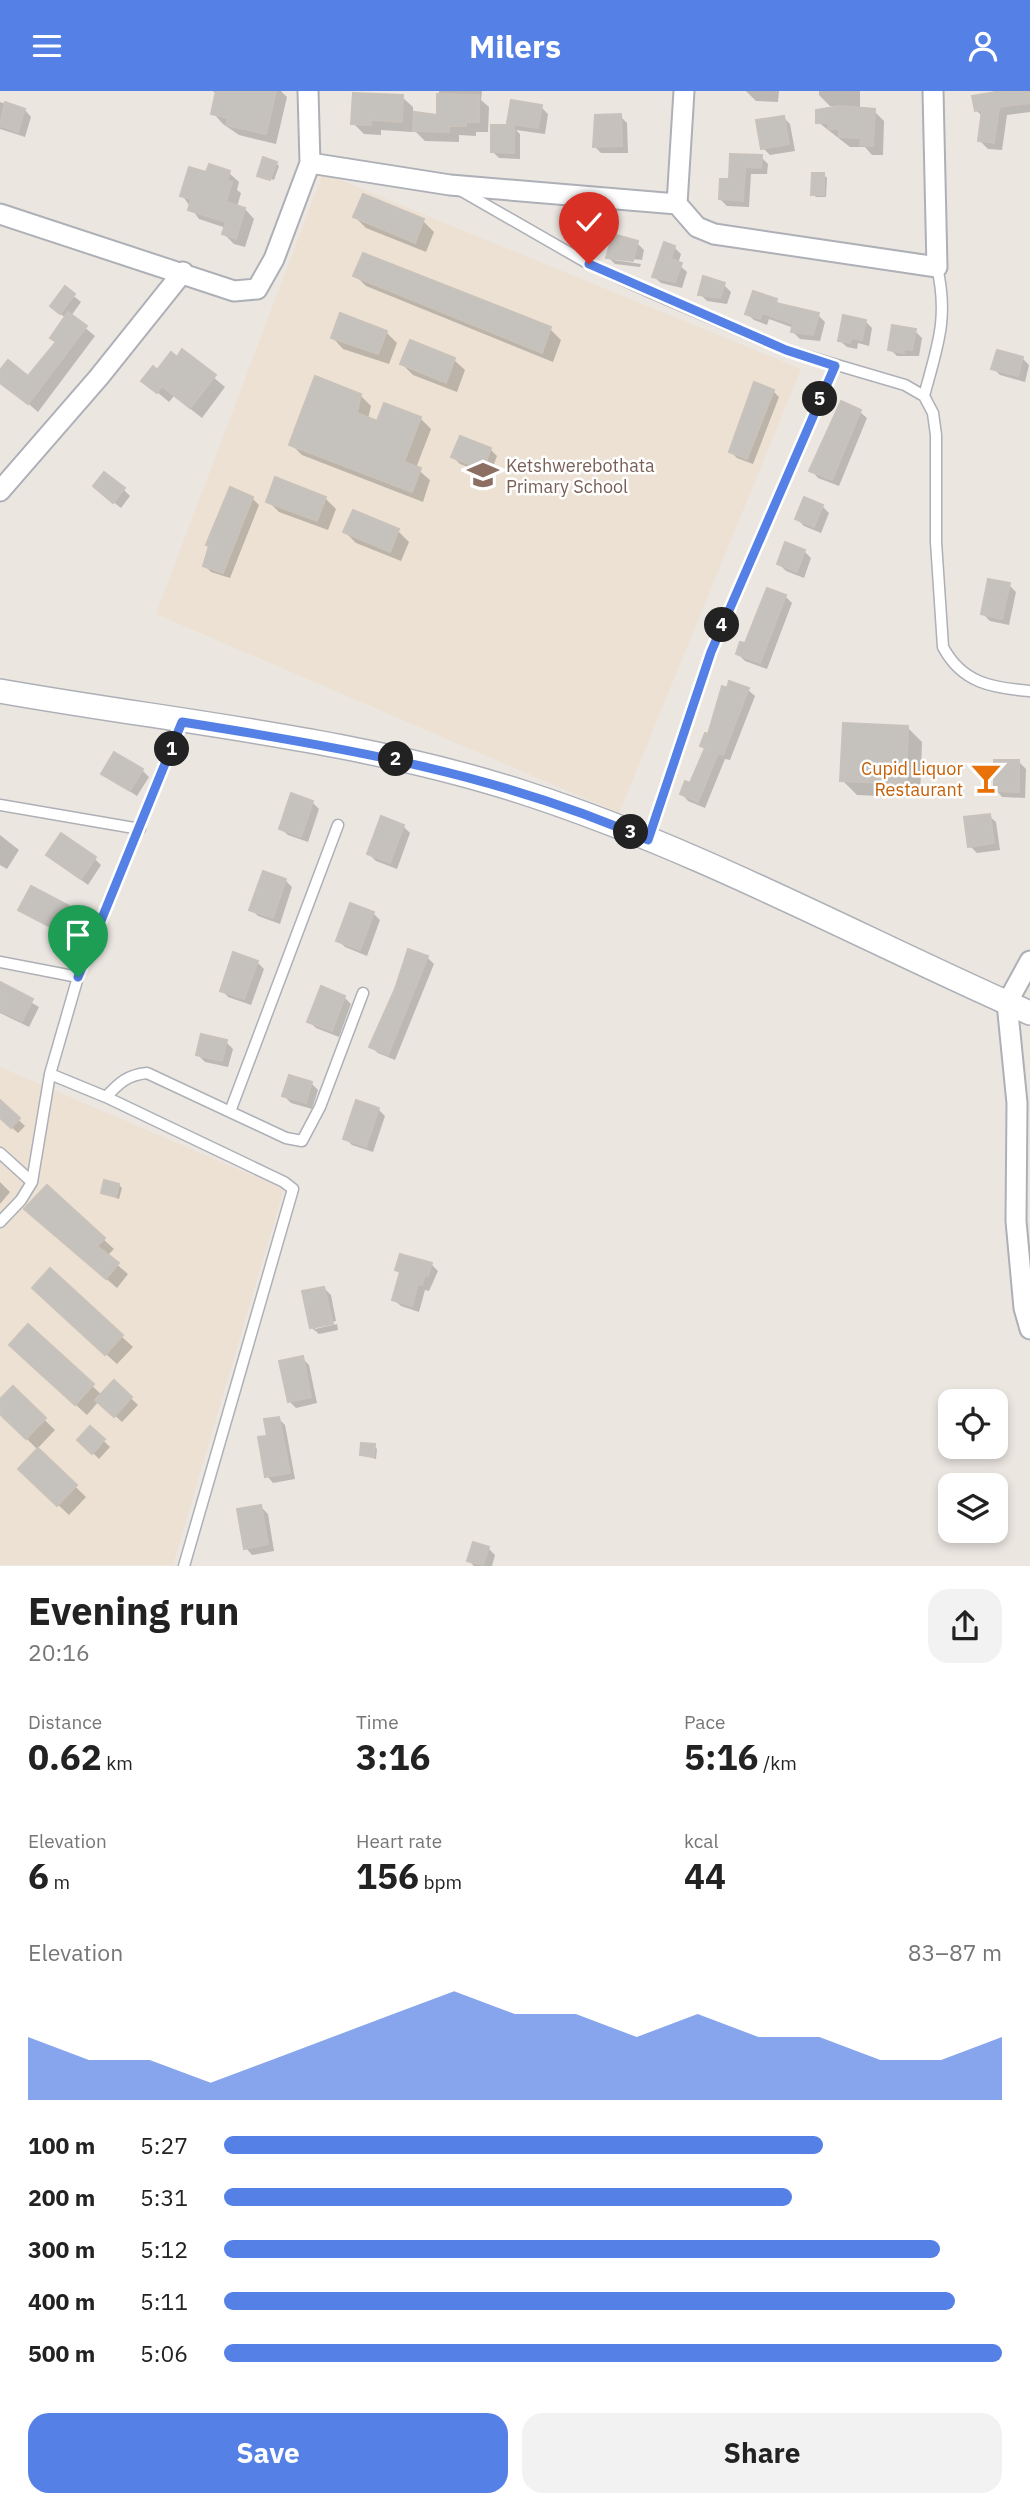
<!DOCTYPE html>
<html lang="en">
<head>
<meta charset="utf-8">
<style>
	body { margin:0; font-family:"IBM Plex Sans",sans-serif; background:#f2f2f2; color:#222; height:100vh; display:flex; flex-direction:column; font-size:26px; white-space:nowrap }
	* { box-sizing:border-box; margin:0 }
	p { font-size:23px; color:#767676 }
	.icon { flex:none; width:38px; height:38px; fill:none; stroke:currentColor; stroke-width:2; stroke-linecap:round; stroke-linejoin:round }
	.map { position:relative; height:1475px; overflow:hidden }
	.drawer { display:flex; flex-direction:column; background:#fff; flex:1 }
	.drawer>* { flex:none }
	.buttons { position:absolute; left:938px; top:1298px; display:grid; gap:14px }
	.buttons a { display:grid; place-items:center; width:70px; height:70px; border-radius:14px; background:#fff; box-shadow:0 4px 10px #0003; font-size:35px }
	.pin { position:absolute; display:grid; place-items:center; width:60px; height:60px; color:#fff; margin:-72px -30px; border-radius:50% 50% 50% 0; rotate:-45deg; box-shadow:0 0 7px #0007 }
	.pin .icon { rotate:45deg }
	.km { position:absolute; width:35px; height:35px; margin:-18px; border-radius:50%; background:#222; color:#fff; font-size:19px; line-height:35px; text-align:center }
	.round { display:grid; place-items:center; flex:none; width:74px; height:74px; border-radius:21px; background:#f2f2f2 }
	.headline { display:flex; align-items:center; justify-content:space-between; height:119px; padding:0 28px }
	h1 { font-size:38px; font-weight:700; line-height:52px }
	.figures { display:grid; grid-template-columns:repeat(3,1fr); gap:10px; height:119px; padding:7px 28px }
	.figures div { display:grid; align-content:center }
	.figures b { font-size:35px; font-weight:700 }
	.figures small { font-size:19px; font-weight:400 }
	.figures p { font-size:19px }
	.chart { height:196px; padding:14px 28px }
	.chart p { display:flex; justify-content:space-between }
	.chart svg { width:100%; height:126px; margin-top:7px; fill:#5580e6; opacity:.7 }
	.action { display:flex; gap:14px; margin-top:auto; padding:14px 28px }
	.action a { flex:1; height:80px; border-radius:21px; background:#5580e6; color:#fff; font-size:28px; font-weight:700; line-height:80px; text-align:center }
	.action a+a { background:#f2f2f2; color:#222 }
	ul { padding:0 28px; list-style:none; font-size:23px }
	li { display:grid; grid-template-columns:112px 84px 1fr; align-items:center; height:52px }
	li i { height:18px; border-radius:9px; background:#5580e6 }
	header { display:flex; justify-content:space-between; align-items:center; height:91px; padding:0 28px; background:#5580e6; color:#fff; font-size:32px; font-weight:700 }
	.map>svg:first-child { display:block }
	.education { fill:#ece1d3 }
	.shadow { fill:#0003 }
	.building { fill:#c5c1bc; stroke:#c8c2bb; stroke-width:2 }
	.lines { fill:none; stroke-linecap:round; stroke-linejoin:round }
	.service-casing { stroke:#adb0b7; stroke-width:13 }
	.minor-casing { stroke:#adb0b7; stroke-width:23 }
	.tertiary-casing { stroke:#adb0b7; stroke-width:26 }
	.service { stroke:#fff; stroke-width:10 }
	.minor { stroke:#fff; stroke-width:19 }
	.tertiary { stroke:#fff; stroke-width:23 }
	.route-casing { stroke:#fff; stroke-width:14 }
	.route { stroke:#5580e6; stroke-width:9 }
	.labels { text-anchor:middle; dominant-baseline:central; stroke-width:5; stroke-linejoin:round; paint-order:stroke }
	.education-label { font-size:18px; fill:#785e54; stroke:#fff; text-anchor:start }
	.food-label { font-size:18px; fill:#c56008; stroke:#fff; text-anchor:end }
</style>
</head>
<body>
<header><svg class="icon" aria-label="menu" viewBox="0 0 24 24"><path d="M4 6h16M4 12h16M4 18h16"/></svg>Milers<svg class="icon" aria-label="person" viewBox="0 0 24 24"><circle cx="12" cy="8" r="4"/><path d="M4 21q1-7 8-7t8 7"/></svg></header>
<div class="map">
<svg width="1030" height="1475" viewBox="0 0 1030 1475">
	<rect width="100%" height="100%" fill="#ece6e1"/>
	<path class="education" d="M 323,82 L 801,278 L 619,722 L 156,523 Z
		M 0,976 L 284,1098 L 173,1474 L 0,1474 Z"/>
	<path class="shadow" d="M 213,0 L 281,0 L 287,6 L 276,53 L 239,44 L 223,33 L 213,22 L 217,4 Z
		M 439,0 L 482,0 L 481,9 L 489,16 L 488,41 L 476,41 L 476,45 L 459,44 L 459,51 L 425,50 L 412,37 L 412,41 L 381,39 L 381,44 L 364,43 L 353,32 L 402,6 L 413,16 L 413,23 L 438,25 Z
		M 746,0 L 779,0 L 778,11 L 756,10 Z
		M 819,0 L 860,0 L 860,19 L 874,20 L 884,30 L 883,64 L 872,64 L 865,56 L 850,56 L 818,31 L 838,16 L 830,15 L 819,4 Z
		M 998,0 L 1030,0 L 1030,21 L 1007,24 L 1002,59 L 988,58 L 979,49 L 983,26 L 976,19 Z
		M 0,11 L 25,19 L 31,26 L 25,46 L 0,38 Z
		M 541,16 L 548,23 L 545,43 L 516,39 L 520,43 L 520,68 L 499,67 L 492,60 L 513,36 L 509,32 Z
		M 620,25 L 627,32 L 628,62 L 601,62 L 594,55 Z
		M 783,26 L 790,33 L 795,60 L 770,64 L 763,57 Z
		M 732,64 L 761,66 L 768,73 L 767,83 L 751,83 L 749,116 L 727,115 L 720,108 L 730,90 Z
		M 276,72 L 279,75 L 274,89 L 260,84 Z
		M 229,82 L 239,91 L 237,99 L 241,102 L 237,116 L 245,118 L 254,128 L 245,156 L 234,153 L 224,143 L 226,137 L 199,128 L 182,104 L 207,84 Z
		M 824,84 L 827,87 L 826,106 L 816,106 L 813,103 Z
		M 355,126 L 423,130 L 434,141 L 426,161 L 366,137 Z
		M 637,152 L 644,159 L 642,169 L 614,166 L 614,169 L 641,173 L 640,176 L 615,173 L 608,166 Z
		M 674,156 L 681,163 L 678,173 L 687,181 L 682,197 L 661,192 L 654,186 Z
		M 364,164 L 550,238 L 561,249 L 553,271 L 366,195 L 356,185 Z
		M 705,187 L 724,194 L 731,201 L 727,213 L 707,210 L 700,203 Z
		M 65,198 L 81,211 L 71,225 L 95,245 L 38,321 L 0,288 L 0,282 L 28,287 L 57,252 L 66,227 L 59,222 Z
		M 776,210 L 781,215 L 818,224 L 825,231 L 820,250 L 800,248 L 793,241 L 794,237 L 769,228 L 767,234 L 754,229 L 747,223 Z
		M 865,230 L 872,237 L 869,255 L 858,252 L 857,258 L 847,256 L 840,250 Z
		M 915,240 L 922,247 L 919,265 L 897,265 L 890,258 Z
		M 386,241 L 397,252 L 389,273 L 343,258 L 333,247 Z
		M 411,251 L 454,269 L 465,279 L 457,301 L 413,284 L 402,273 Z
		M 183,261 L 225,296 L 202,327 L 174,305 L 169,311 L 144,290 L 177,268 Z
		M 1022,267 L 1029,274 L 1025,291 L 1000,284 L 993,277 Z
		M 773,300 L 779,306 L 753,373 L 737,367 L 731,361 Z
		M 360,304 L 371,315 L 368,328 L 378,332 L 420,327 L 431,338 L 416,377 L 430,389 L 423,411 L 302,364 L 291,353 Z
		M 860,321 L 867,327 L 839,395 L 818,387 L 812,380 Z
		M 490,358 L 497,365 L 490,384 L 460,373 L 453,366 Z
		M 231,398 L 252,407 L 259,414 L 230,487 L 211,481 L 204,474 Z
		M 124,399 L 130,405 L 121,417 L 102,402 Z
		M 325,407 L 336,418 L 328,439 L 279,421 L 268,410 Z
		M 822,415 L 829,422 L 821,442 L 804,435 L 797,428 Z
		M 398,440 L 409,451 L 401,470 L 356,452 L 345,441 Z
		M 804,460 L 811,467 L 804,487 L 786,480 L 779,473 Z
		M 1009,494 L 1016,501 L 1009,534 L 990,530 L 983,523 Z
		M 785,505 L 792,512 L 767,578 L 745,570 L 738,563 Z
		M 748,599 L 755,605 L 730,669 L 725,668 L 705,717 L 688,710 L 682,703 L 691,694 L 706,658 L 702,655 Z
		M 907,636 L 922,651 L 920,707 L 857,704 L 842,689 Z
		M 1019,671 L 1026,678 L 1025,707 L 1002,706 L 996,699 Z
		M 142,679 L 149,686 L 137,705 L 103,683 Z
		M 312,711 L 319,718 L 308,751 L 288,744 L 281,738 Z
		M 989,725 L 996,731 L 1000,759 L 977,762 L 970,755 Z
		M 403,735 L 410,742 L 397,778 L 376,770 L 369,763 Z
		M 0,744 L 19,759 L 7,778 L 0,774 Z
		M 48,764 L 94,767 L 101,774 L 88,794 Z
		M 285,789 L 292,796 L 280,833 L 258,825 L 251,818 Z
		M 68,816 L 75,823 L 63,845 L 20,818 Z
		M 373,822 L 380,829 L 367,865 L 345,856 L 338,849 Z
		M 427,866 L 434,873 L 395,969 L 378,962 L 371,956 Z
		M 257,871 L 264,878 L 251,914 L 228,906 L 222,899 Z
		M 0,893 L 39,916 L 29,936 L 0,922 Z
		M 344,906 L 351,913 L 339,946 L 316,937 L 309,930 Z
		M 226,951 L 233,958 L 228,976 L 205,971 L 198,964 Z
		M 311,992 L 318,999 L 312,1018 L 291,1012 L 284,1005 Z
		M 0,1011 L 25,1035 L 18,1042 L 0,1026 Z
		M 378,1018 L 385,1025 L 373,1061 L 352,1054 L 345,1047 Z
		M 0,1091 L 10,1101 L 0,1113 Z
		M 119,1094 L 122,1097 L 119,1108 L 103,1102 Z
		M 37,1128 L 103,1148 L 114,1158 L 107,1165 L 128,1183 L 117,1197 Z
		M 431,1173 L 438,1180 L 429,1200 L 425,1199 L 419,1221 L 401,1215 L 394,1209 L 401,1183 L 397,1179 Z
		M 50,1180 L 133,1256 L 117,1273 L 45,1208 Z
		M 324,1197 L 331,1204 L 336,1230 L 315,1235 L 315,1238 L 337,1233 L 338,1239 L 319,1243 L 312,1237 Z
		M 28,1236 L 102,1304 L 114,1291 L 138,1314 L 122,1331 L 99,1310 L 87,1324 L 22,1265 Z
		M 302,1267 L 309,1274 L 317,1312 L 296,1317 L 289,1310 Z
		M 13,1298 L 55,1339 L 37,1358 L 0,1321 L 0,1311 Z
		M 279,1328 L 285,1334 L 295,1388 L 273,1392 L 267,1385 L 269,1346 Z
		M 90,1337 L 110,1356 L 99,1368 L 80,1349 Z
		M 374,1355 L 377,1358 L 376,1368 L 362,1364 Z
		M 38,1359 L 86,1406 L 69,1424 L 20,1378 Z
		M 261,1416 L 268,1423 L 274,1460 L 252,1464 L 246,1457 Z
		M 488,1457 L 495,1464 L 492,1475 L 474,1475 L 469,1470 Z"/>
	<path class="building" d="M 216,0 L 276,0 L 266,43 L 226,34 L 228,27 L 211,23 Z
		M 1001,0 L 1030,0 L 1030,12 L 999,16 L 994,52 L 978,50 L 982,19 L 975,20 L 972,5 Z
		M 353,2 L 403,4 L 402,31 L 371,29 L 371,34 L 351,33 Z
		M 437,3 L 479,4 L 479,31 L 466,31 L 466,35 L 449,35 L 449,41 L 413,40 L 414,21 L 437,24 Z
		M 511,9 L 542,14 L 538,37 L 507,32 Z
		M 5,11 L 25,18 L 18,41 L 0,35 Z
		M 840,15 L 875,18 L 873,55 L 860,54 L 861,47 L 839,46 L 839,38 L 828,38 L 829,32 L 816,32 L 816,19 Z
		M 621,23 L 622,55 L 593,56 L 595,24 Z
		M 784,25 L 789,53 L 761,58 L 756,29 Z
		M 491,34 L 514,34 L 514,62 L 491,61 Z
		M 730,63 L 762,64 L 761,77 L 745,76 L 743,110 L 719,108 L 720,88 L 729,88 Z
		M 263,66 L 277,71 L 270,89 L 257,85 Z
		M 209,73 L 230,80 L 227,90 L 232,91 L 226,111 L 245,117 L 236,148 L 222,143 L 226,131 L 188,119 L 191,108 L 180,105 L 189,76 L 206,81 Z
		M 812,82 L 824,82 L 824,104 L 811,104 Z
		M 363,103 L 424,128 L 415,152 L 353,126 Z
		M 613,143 L 638,150 L 633,170 L 606,167 Z
		M 664,151 L 675,155 L 671,168 L 682,172 L 675,191 L 652,186 Z
		M 363,162 L 551,236 L 542,262 L 353,185 Z
		M 703,185 L 725,192 L 720,207 L 698,204 Z
		M 65,195 L 75,203 L 60,223 L 50,215 Z
		M 753,200 L 777,208 L 776,212 L 819,222 L 813,244 L 791,241 L 793,233 L 762,222 L 760,228 L 745,223 Z
		M 68,221 L 87,235 L 28,313 L 0,292 L 0,279 L 8,269 L 28,285 L 56,251 L 50,247 Z
		M 340,222 L 387,240 L 378,263 L 331,247 Z
		M 843,224 L 866,229 L 862,249 L 852,247 L 850,252 L 838,250 Z
		M 892,234 L 916,238 L 912,259 L 904,258 L 904,262 L 888,259 Z
		M 410,249 L 455,267 L 446,292 L 400,273 Z
		M 182,258 L 216,284 L 190,317 L 162,295 L 157,302 L 141,290 L 153,275 L 157,279 L 171,261 L 177,266 Z
		M 997,259 L 1023,266 L 1018,285 L 991,278 Z
		M 315,285 L 361,303 L 357,322 L 377,330 L 384,312 L 421,326 L 404,371 L 421,377 L 412,401 L 289,354 Z
		M 754,291 L 774,299 L 747,368 L 729,361 Z
		M 841,310 L 861,319 L 832,389 L 809,380 Z
		M 460,345 L 491,357 L 483,379 L 451,366 Z
		M 104,381 L 125,397 L 113,412 L 93,395 Z
		M 275,386 L 326,406 L 317,430 L 266,411 Z
		M 230,396 L 253,406 L 223,482 L 203,475 L 209,455 L 206,454 Z
		M 804,406 L 823,414 L 814,436 L 795,428 Z
		M 353,419 L 399,438 L 390,461 L 343,441 Z
		M 785,451 L 805,459 L 797,481 L 777,473 Z
		M 988,488 L 1010,492 L 1002,528 L 981,523 Z
		M 767,497 L 786,504 L 760,572 L 736,563 L 740,551 L 745,552 Z
		M 729,590 L 749,597 L 723,664 L 718,662 L 698,711 L 680,703 L 685,690 L 690,692 L 705,657 L 700,655 L 705,642 L 708,643 L 722,595 L 727,597 Z
		M 843,632 L 908,635 L 906,693 L 840,690 Z
		M 114,661 L 143,678 L 130,700 L 101,683 Z
		M 994,669 L 1019,669 L 1019,701 L 994,700 Z
		M 291,702 L 313,710 L 301,746 L 279,738 Z
		M 990,723 L 994,752 L 968,756 L 964,726 Z
		M 381,725 L 404,734 L 390,772 L 367,763 Z
		M 61,742 L 96,766 L 81,788 L 46,764 Z
		M 263,780 L 286,788 L 273,827 L 249,819 Z
		M 31,795 L 69,815 L 56,839 L 18,819 Z
		M 350,812 L 374,821 L 360,859 L 336,850 Z
		M 408,858 L 428,865 L 388,964 L 369,956 L 395,898 Z
		M 233,861 L 258,870 L 244,908 L 220,900 Z
		M 0,891 L 33,908 L 22,930 L 0,920 Z
		M 321,895 L 345,905 L 332,940 L 307,931 Z
		M 201,943 L 227,949 L 222,970 L 196,964 Z
		M 289,984 L 312,991 L 306,1012 L 282,1005 Z
		M 0,1009 L 20,1027 L 11,1037 L 0,1027 Z
		M 356,1009 L 379,1017 L 366,1056 L 343,1048 Z
		M 104,1089 L 119,1093 L 116,1106 L 101,1102 Z
		M 47,1094 L 105,1147 L 97,1155 L 119,1172 L 106,1188 L 24,1118 Z
		M 400,1163 L 432,1172 L 428,1185 L 425,1184 L 422,1194 L 418,1193 L 412,1215 L 392,1209 L 400,1181 L 395,1179 Z
		M 50,1177 L 123,1244 L 105,1264 L 32,1197 Z
		M 324,1196 L 333,1233 L 310,1237 L 302,1200 Z
		M 28,1233 L 94,1293 L 75,1314 L 9,1254 Z
		M 303,1265 L 311,1306 L 288,1311 L 279,1270 Z
		M 114,1289 L 132,1306 L 114,1326 L 95,1309 Z
		M 13,1295 L 46,1327 L 26,1348 L 0,1323 L 0,1308 Z
		M 279,1326 L 290,1382 L 265,1386 L 258,1346 L 267,1345 L 264,1328 Z
		M 90,1335 L 105,1348 L 92,1363 L 77,1349 Z
		M 361,1352 L 375,1353 L 374,1366 L 360,1364 Z
		M 38,1357 L 77,1394 L 57,1415 L 18,1378 Z
		M 261,1414 L 268,1453 L 244,1458 L 237,1418 Z
		M 473,1451 L 489,1456 L 483,1474 L 467,1470 Z"/>
	<g class="lines">
		<defs>
			<path id="service" d="M 460,99 L 589,173 L 652,202 L 786,259 L 905,294 L 924,305 L 933,322 L 936,344 L 936,451 L 943,556 C 962,592 992,597 1030,600
				M 924,305 C 937,256 949,228 937,176
				M 0,714 L 140,738
				M 648,749 L 711,561 L 835,275
				M 0,871 L 78,886
				M 50,983 L 106,1006 C 119,992 127,984 147,982 L 286,1047 L 302,1050 L 320,1016 L 363,902
				M 106,1006 L 284,1091 L 293,1098 L 184,1475
				M 231,1018 L 338,734
				M 0,1062 L 32,1091
				M 0,1131 L 21,1109 L 32,1091 L 50,983 L 78,886 L 182,631"/>
			<path id="minor" d="M 684,0 L 677,113 L 697,136 L 714,143 L 937,176 L 933,0
				M 310,72 L 450,94 L 677,113
				M 0,123 L 234,200 L 257,198 L 274,168 L 310,72 L 308,0
				M 0,400 L 99,286 L 183,181
				M 1030,870 L 1007,912 L 1017,1012 L 1016,1130 L 1024,1217 L 1030,1238"/>
			<path id="tertiary" d="M 0,600 C 175,631 356,647 525,702 C 700,759 862,848 1030,922"/>
		</defs>
		<use href="#service" class="service-casing"/>
		<use href="#minor" class="minor-casing"/>
		<use href="#tertiary" class="tertiary-casing"/>
		<use href="#service" class="service"/>
		<use href="#minor" class="minor"/>
		<use href="#tertiary" class="tertiary"/>
	</g>
	<g class="lines">
		<defs>
			<path id="route" d="M 78,886 L 182,631 C 341,656 500,683 648,749 L 711,561 L 835,275 L 786,259 L 589,173"/>
		</defs>
		<use href="#route" class="route-casing"/>
		<use href="#route" class="route"/>
	</g>
	<defs>
		<symbol id="school-bare" viewBox="-9 -9 18 18"><path d="M0-5L7-2L0 1L-7-2ZM-4 1L0 2.5L4 1V4Q0 6-4 4Z" fill="#8d6e63" stroke="#fff" stroke-width="2.5" paint-order="stroke"/></symbol>
		<symbol id="bar-bare" viewBox="-9 -9 18 18"><path d="M-6-5H6L.8 .8V4.5H3.5V6h-7V4.5H-.8V.8Z" fill="#e8710a" stroke="#fff" stroke-width="2.5" paint-order="stroke"/></symbol>
	</defs>
	<g fill-rule="evenodd">
		<use href="#school-bare" x="461" y="362" width="44" height="44"/>
		<use href="#bar-bare" x="964" y="665" width="44" height="44"/>
	</g>
	<g class="labels">
		<g class="education-label">
			<text x="506" y="374">Ketshwerebothata<tspan x="506" dy="21">Primary School</tspan></text>
		</g>
		<g class="food-label">
			<text x="963" y="677">Cupid Liquor<tspan x="963" dy="21">Restaurant</tspan></text>
		</g>
	</g>
</svg>
<div class="buttons">
<a><svg class="icon" aria-label="locate" viewBox="0 0 24 24"><circle cx="12" cy="12" r="6"/><path d="M12 2v4M12 18v4M2 12h4M18 12h4"/></svg></a>
<a><svg class="icon" aria-label="layers" viewBox="0 0 24 24"><path d="M12 4l9 5-9 5-9-5zM3 14l9 5 9-5"/></svg></a>
</div>
<div class="pin" style="left:78px;top:886px;background:#1e9e55"><svg class="icon" aria-label="arrive" viewBox="0 0 24 24"><path d="M6 21V4h12l-3 4 3 4H6"/></svg></div>
<div class="pin" style="left:589px;top:173px;background:#d93025"><svg class="icon" aria-label="check" viewBox="0 0 24 24"><path d="M5 12l5 5 9-10"/></svg></div>
<b class="km" style="left:172px;top:658px">1</b>
<b class="km" style="left:396px;top:668px">2</b>
<b class="km" style="left:631px;top:741px">3</b>
<b class="km" style="left:722px;top:534px">4</b>
<b class="km" style="left:820px;top:308px">5</b>
</div>
<section class="drawer">
<div class="headline"><div><h1>Evening run</h1><p>20:16</p></div><a class="round"><svg class="icon" aria-label="share" viewBox="0 0 24 24"><path d="M12 15V3M7 8l5-5 5 5M5 13v7h14v-7"/></svg></a></div>
<div class="figures">
<div><p>Distance</p><b>0.62<small> km</small></b></div>
<div><p>Time</p><b>3:16</b></div>
<div><p>Pace</p><b>5:16<small> /km</small></b></div>
</div>
<div class="figures">
<div><p>Elevation</p><b>6<small> m</small></b></div>
<div><p>Heart rate</p><b>156<small> bpm</small></b></div>
<div><p>kcal</p><b>44</b></div>
</div>
<div class="chart"><p><span>Elevation</span>83–87 m</p>
<svg viewBox="0 0 160 44" preserveAspectRatio="none"><path d="M0 44V22L10 30L20 30L30 38L40 30L50 22L60 14L70 6L80 14L90 14L100 22L110 14L120 22L130 22L140 30L150 30L160 22V44z"/></svg>
</div>
<ul>
<li><b>100 m</b>5:27<i style="width:77%"></i></li>
<li><b>200 m</b>5:31<i style="width:73%"></i></li>
<li><b>300 m</b>5:12<i style="width:92%"></i></li>
<li><b>400 m</b>5:11<i style="width:94%"></i></li>
<li><b>500 m</b>5:06<i style="width:100%"></i></li>
</ul>
<div class="action"><a>Save</a><a>Share</a></div>
</section>
</body>
</html>
